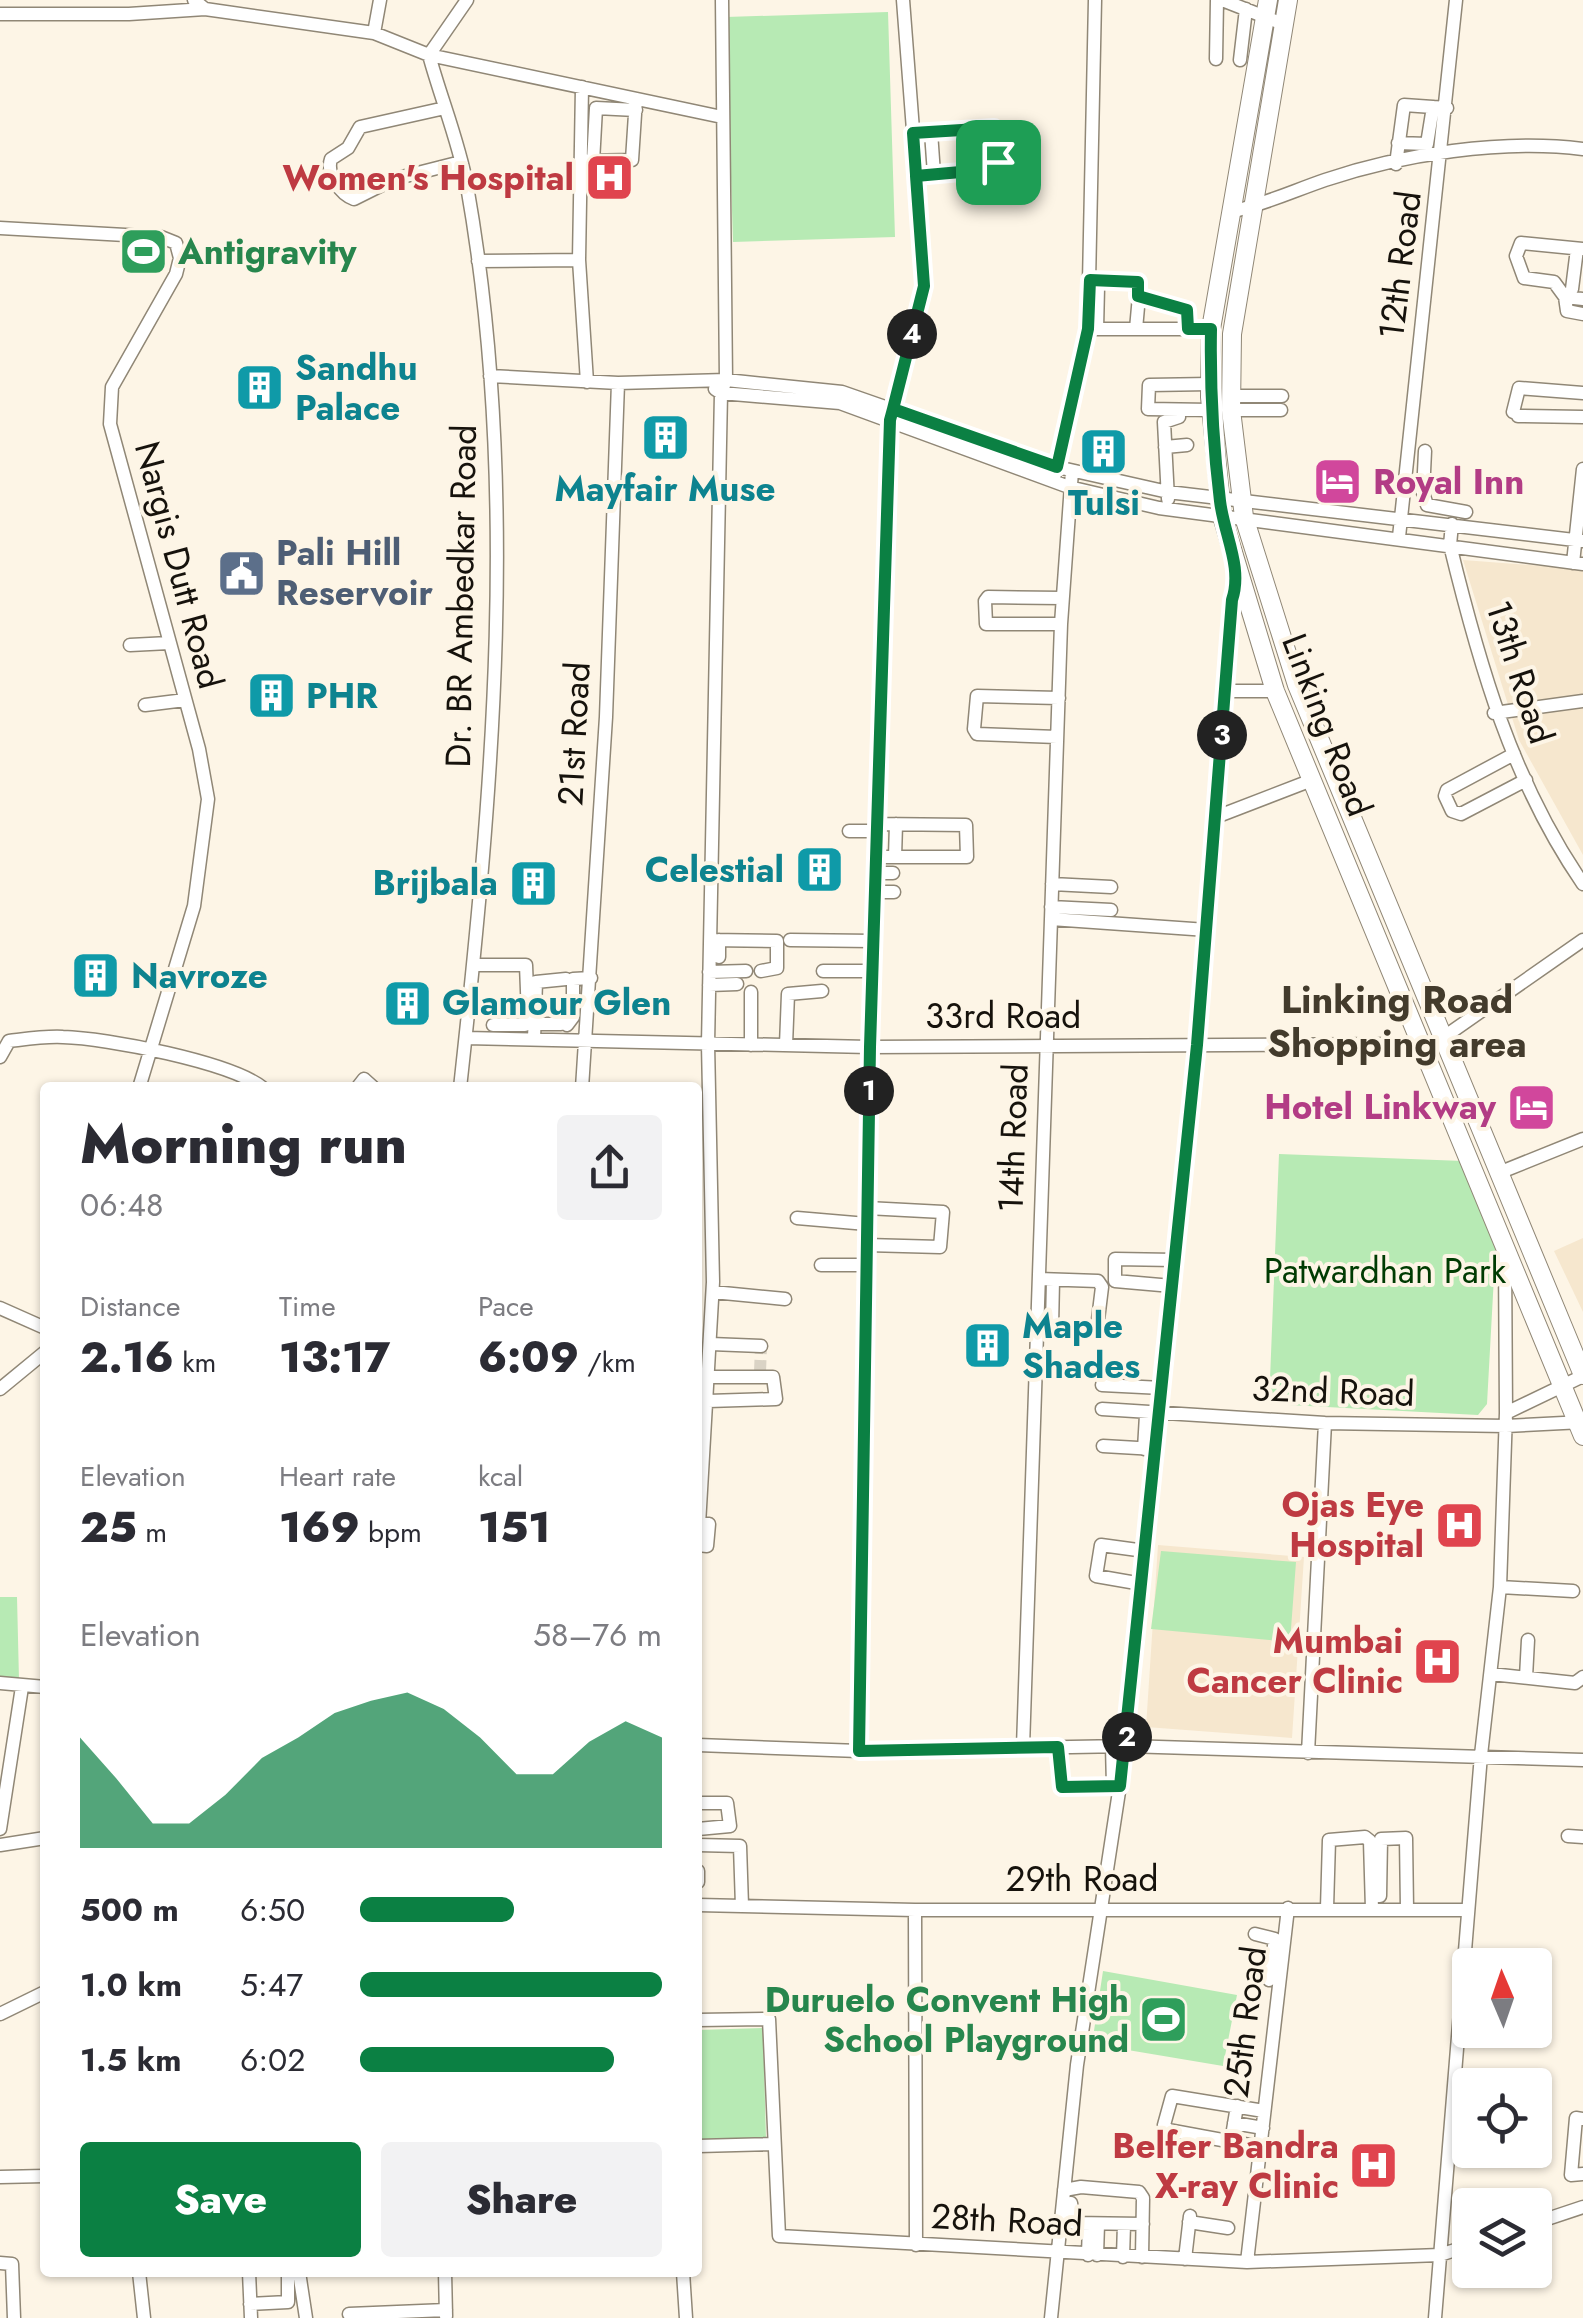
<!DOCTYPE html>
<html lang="en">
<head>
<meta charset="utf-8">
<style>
	body { margin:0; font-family:Jost,sans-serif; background:#f2f2f3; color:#2b2b33; height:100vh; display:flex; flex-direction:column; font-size:38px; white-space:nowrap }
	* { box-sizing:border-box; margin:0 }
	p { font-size:32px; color:#7c7c81 }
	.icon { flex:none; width:55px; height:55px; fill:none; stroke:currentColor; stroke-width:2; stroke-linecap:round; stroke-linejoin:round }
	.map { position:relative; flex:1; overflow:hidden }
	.panel { position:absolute; left:40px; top:1082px; width:662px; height:1195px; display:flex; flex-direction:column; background:#fff; border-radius:10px; box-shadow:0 2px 8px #0004 }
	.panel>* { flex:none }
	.needle { width:65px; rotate:358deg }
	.controls { position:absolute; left:1452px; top:1948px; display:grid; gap:20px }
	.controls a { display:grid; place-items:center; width:100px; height:100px; border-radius:10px; background:#fff; box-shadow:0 2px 8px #0004; font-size:50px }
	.pin { position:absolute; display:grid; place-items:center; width:85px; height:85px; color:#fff; margin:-42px; border-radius:20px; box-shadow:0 5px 15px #0006 }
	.km { position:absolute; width:50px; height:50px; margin:-25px; border-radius:50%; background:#222; color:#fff; font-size:28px; line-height:50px; text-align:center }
	.round { display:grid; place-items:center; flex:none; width:105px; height:105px; border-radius:10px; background:#f2f2f3 }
	.overview { display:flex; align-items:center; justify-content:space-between; height:170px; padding:0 40px }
	h1 { font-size:55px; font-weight:800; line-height:75px }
	.stats { display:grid; grid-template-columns:repeat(3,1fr); gap:15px; height:170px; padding:10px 40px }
	.stats div { display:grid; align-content:center }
	.stats b { font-size:42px; font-weight:800 }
	.stats small { font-size:28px; font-weight:400 }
	.stats p { font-size:28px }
	.chart { height:280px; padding:20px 40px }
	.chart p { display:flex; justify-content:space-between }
	.chart svg { width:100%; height:180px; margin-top:10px; fill:#0b8043; opacity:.7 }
	.primary-button { display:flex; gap:20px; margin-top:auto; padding:20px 40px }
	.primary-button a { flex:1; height:115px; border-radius:10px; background:#0b8043; color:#fff; font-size:40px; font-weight:800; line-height:115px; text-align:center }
	.primary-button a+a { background:#f2f2f3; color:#2b2b33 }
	ul { padding:0 40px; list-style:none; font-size:32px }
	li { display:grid; grid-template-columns:160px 120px 1fr; align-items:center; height:75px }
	li i { height:25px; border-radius:12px; background:#0b8043 }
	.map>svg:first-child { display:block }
	.built { fill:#f6e7ce }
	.green { fill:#b7eab4 }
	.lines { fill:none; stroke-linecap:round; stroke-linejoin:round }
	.minor-tunnel { stroke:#dad3c5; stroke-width:12; stroke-dasharray:12 6; stroke-linecap:butt }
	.minor-casing { stroke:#908776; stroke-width:15 }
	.major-casing { stroke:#908776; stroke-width:20 }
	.minor { stroke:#fff; stroke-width:12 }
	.major { stroke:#fff; stroke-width:18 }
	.route-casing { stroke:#fff; stroke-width:20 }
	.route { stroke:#0b8043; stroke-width:12 }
	.labels { text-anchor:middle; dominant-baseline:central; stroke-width:8; stroke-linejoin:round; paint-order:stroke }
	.health-label { font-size:35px; font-weight:bold; fill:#be3a42; stroke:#fdf5e6; text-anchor:end }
	.leisure-label { font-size:35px; font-weight:bold; fill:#27864d; stroke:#fdf5e6; text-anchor:start }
	.street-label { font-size:35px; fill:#16120c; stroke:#fdf5e6 }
	.culture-label { font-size:35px; font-weight:bold; fill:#0d838f; stroke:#fdf5e6; text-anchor:start }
	.hotel-label { font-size:35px; font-weight:bold; fill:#b23c85; stroke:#fdf5e6; text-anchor:start }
	.service-label { font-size:35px; font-weight:bold; fill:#4e5e75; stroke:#fdf5e6; text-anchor:start }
	.park-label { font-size:35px; fill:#003b02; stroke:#fdf5e6 }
	.neighbourhood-label { font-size:38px; font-weight:bold; fill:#433b2c; stroke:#fdf5e6 }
</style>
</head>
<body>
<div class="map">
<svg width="1583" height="2318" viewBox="0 0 1583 2318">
	<rect width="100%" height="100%" fill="#fdf5e6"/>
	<path class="built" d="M 1463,560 L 1583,569 L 1583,855 L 1519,740 Z
		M 1583,1238 L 1583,1312 L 1554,1251 Z
		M 1158,1545 L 1304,1557 L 1292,1738 L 1146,1727 Z"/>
	<path class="green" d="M 888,12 L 895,237 L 733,242 L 726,17 Z
		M 1279,1154 L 1463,1161 L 1496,1240 L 1487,1404 L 1478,1415 L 1269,1404 Z
		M 1161,1551 L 1296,1562 L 1290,1642 L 1151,1629 Z
		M 0,1597 L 17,1597 L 19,1680 L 0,1676 Z
		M 1103,1971 L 1237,1995 L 1223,2066 L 1092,2044 Z
		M 763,2028 L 766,2139 L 698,2142 L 698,2030 Z"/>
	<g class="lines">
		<path class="minor-tunnel" d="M 760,1372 L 761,1346"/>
		<defs>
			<path id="minor" d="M 194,0 L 205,9 L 374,33 L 429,55 L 722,117
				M 1222,0 L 1283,24
				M 0,14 L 129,14 L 205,9
				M 374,33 L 380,0
				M 429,55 C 441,99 459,142 467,186 C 520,485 493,788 460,1088
				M 429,55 L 467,0
				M 1216,59 L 1217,0
				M 1240,60 L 1246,9
				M 582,87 L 579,260 L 587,382
				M 445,108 L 360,127 L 348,148 L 331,159 C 326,173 340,194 354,199 L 394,179 L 461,162
				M 931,132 L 934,174
				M 913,133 L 993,128 L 998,162 L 994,169 L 916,176
				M 1398,143 L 1427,144 L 1433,107
				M 581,161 L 632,160 L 636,99
				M 593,162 L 596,108 L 636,110
				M 1396,164 L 1404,105 L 1447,108
				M 1230,212 C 1263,205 1293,191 1325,180 C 1402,154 1503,139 1583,149
				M 0,228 L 161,237 L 176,243 L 180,258 L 176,274 L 112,387 L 110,424 L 199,749 L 208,799 L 194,906 L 139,1088
				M 1583,249 L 1521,243 L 1516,256 L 1524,278 L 1554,282 L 1565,297 L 1567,311 L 1583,314
				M 478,261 L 579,260
				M 1090,280 L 1135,281 L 1139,296
				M 1572,289 L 1577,249
				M 1565,297 L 1583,299
				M 1088,329 L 1211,329
				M 1097,329 L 1098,287
				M 1136,329 L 1139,296 L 1187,310 L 1188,329
				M 490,376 L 618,383 L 726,380 L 842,392 L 1057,467 L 1168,492 L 1583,541
				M 1210,384 L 1149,385 L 1148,409 L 1211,410
				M 715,389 L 721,393 L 840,403 L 1069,487 L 1159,508 L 1583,564
				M 1232,396 L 1282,396
				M 1231,410 L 1281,410
				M 1513,412 L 1519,388 L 1583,393
				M 1518,416 L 1583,417
				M 1165,447 L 1187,445
				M 1425,451 L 1423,493 L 1427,505 L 1466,512
				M 1055,474 L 1088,329 L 1095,0
				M 1168,499 L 1164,422 L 1179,417
				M 1452,524 L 1450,545 C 1479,664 1512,781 1583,884
				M 1399,537 L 1456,0
				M 1573,563 L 1583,469
				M 1061,624 L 986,624 L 985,601 L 988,597 L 1062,598
				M 130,645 L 169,643
				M 1226,691 L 1275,691
				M 145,705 L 185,700
				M 1494,713 L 1583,701
				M 1057,737 L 977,734 L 974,729 L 977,696 L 1059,698
				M 1514,754 L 1447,790 L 1445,796 L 1452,811 L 1461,814 L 1526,780
				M 1216,817 L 1312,780
				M 849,831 L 877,831
				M 876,857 L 967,857 L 966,825 L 877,824
				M 895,857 L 896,824
				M 875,873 L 893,873
				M 1052,884 L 1111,887
				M 875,892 L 894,892
				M 1051,907 L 1111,910
				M 1051,919 L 1207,930
				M 710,940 L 777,941 L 777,968 L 761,971
				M 790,940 L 873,941
				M 719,957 L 719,940
				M 474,965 L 526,965 L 528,1016
				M 823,971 L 872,971
				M 709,972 L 746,971
				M 709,985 L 737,984
				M 751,992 L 751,1045
				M 535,1024 L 561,1024
				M 493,1025 L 525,1025
				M 567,1025 L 573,1017 L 573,979 L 591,978
				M 1444,1037 L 1583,940
				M 466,1038 L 869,1047 L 1421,1044
				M 534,1039 L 536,982 L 566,979
				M 786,1045 L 788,994 L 822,991
				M 0,1057 L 9,1041 C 26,1039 45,1036 63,1037 C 106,1038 231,1062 263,1088
				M 357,1088 L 364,1079 L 374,1088
				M 582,1088 L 606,717 L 618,383
				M 1501,1172 L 1583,1139
				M 797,1218 L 867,1224
				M 867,1245 L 940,1247 L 943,1212 L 867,1208
				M 821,1265 L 866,1265
				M 1172,1286 L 1115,1281 L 1115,1259 L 1175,1260
				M 713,1292 L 785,1299
				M 0,1308 L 45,1328
				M 1037,1327 L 1097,1328 L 1102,1287 L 1098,1281 L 1039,1279
				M 1052,1327 L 1053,1280
				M 711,1344 L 761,1346
				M 1102,1385 L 1162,1388
				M 0,1389 L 45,1352
				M 708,1401 L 776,1399 L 773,1377 L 709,1377
				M 1102,1409 L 1325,1423 L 1506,1426 L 1583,1422
				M 1506,1413 L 1583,1376
				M 1103,1446 L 1155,1449
				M 1144,1449 L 1146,1415
				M 698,1523 L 709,1524 L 707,1546 L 698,1545
				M 698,1542 L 713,1282 L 708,1044 L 721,393 L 726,380 L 722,0
				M 1142,1584 L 1096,1576 L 1101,1545 L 1145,1551
				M 1500,1587 L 1573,1591
				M 1491,1674 L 1575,1683 L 1583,1677
				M 1526,1677 L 1528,1640
				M 0,1683 L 45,1687
				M 698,1745 L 859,1751 L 1126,1746 L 1583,1760
				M 1112,1746 L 1113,1786
				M 1023,1747 L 1061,624 L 1072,471
				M 1058,1747 L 1062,1787 L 1120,1786
				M 859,1751 L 869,1047 L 891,419 L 925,286 L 903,0
				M 1308,1753 L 1325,1423
				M 698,1803 L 727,1803 L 730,1826 L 698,1829
				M 0,1829 L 22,1687
				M 1568,1836 L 1583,1837
				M 0,1845 L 45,1838
				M 698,1845 L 740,1846 L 742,1906
				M 698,1871 L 698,1882
				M 1380,1896 L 1381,1839 L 1406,1838 L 1407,1909
				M 698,1905 L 915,1910 L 1468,1910
				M 1327,1908 L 1329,1840 L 1365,1837 L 1370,1841 L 1372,1909
				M 915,1910 L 916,2245
				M 1255,1934 L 1275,1939 L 1269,1980
				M 0,2014 L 45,1992
				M 698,2020 L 769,2019 L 779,2236 L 1247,2262 L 1440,2255 L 1470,2245
				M 1583,2119 L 1576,2118 L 1571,2175 L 1583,2174
				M 1234,2123 L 1263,2128
				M 1231,2142 L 1237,2106
				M 698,2146 L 773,2144
				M 1260,2147 L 1168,2130 L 1164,2125 L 1172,2096 L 1264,2111
				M 0,2177 L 45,2176
				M 1064,2190 L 1081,2187 L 1139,2192 L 1143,2198 L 1142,2257
				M 1071,2203 L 1074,2223 L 1143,2224
				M 1189,2222 L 1228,2228
				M 1535,2223 L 1583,2207
				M 1088,2255 L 1089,2224
				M 1097,2255 L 1098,2224
				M 1123,2257 L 1124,2224
				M 1185,2259 L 1190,2216
				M 1247,2262 L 1288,1908
				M 0,2263 L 12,2264 L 14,2318
				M 139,2272 L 144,2318
				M 249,2272 L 251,2318
				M 299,2272 L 306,2318
				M 445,2272 L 446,2316
				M 683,2272 L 686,2318
				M 250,2304 L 288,2302 L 288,2272
				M 349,2314 L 446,2310
				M 1051,2318 L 1077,2065 L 1126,1746 L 1197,1045 L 1232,600 L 1238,581
				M 1435,2318 L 1481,1755 L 1500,1587 L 1506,1413 L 1505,1255"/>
			<path id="major" d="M 1268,0 L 1211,329 L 1210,397 L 1222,516 L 1275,691 L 1583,1436
				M 1288,0 L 1232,334 L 1231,410 L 1244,517 L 1297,685 L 1583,1375"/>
		</defs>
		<use href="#minor" class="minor-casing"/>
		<use href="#major" class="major-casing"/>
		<use href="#minor" class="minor"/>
		<use href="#major" class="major"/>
	</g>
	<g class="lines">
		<defs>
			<path id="route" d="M 998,162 L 994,169 L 916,176 L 924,286 L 893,409 L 890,420 L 870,1047 L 859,1751 L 1058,1747 L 1062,1787 L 1120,1786 L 1197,1045 L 1232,600 C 1243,567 1224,535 1220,501 C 1213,444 1210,387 1211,329 L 1188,329 L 1187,310 L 1138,296 L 1138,282 L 1090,280 L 1088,329 L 1057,467 L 893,409 L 924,286 L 913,133 L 994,128 L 998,162"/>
		</defs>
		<use href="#route" class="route-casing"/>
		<use href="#route" class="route"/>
	</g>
	<defs>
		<symbol id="hospital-square" viewBox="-11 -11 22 22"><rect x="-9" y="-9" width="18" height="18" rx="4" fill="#e0444e" stroke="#fdf5e6"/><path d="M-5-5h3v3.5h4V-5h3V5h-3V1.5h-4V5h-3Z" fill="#fff"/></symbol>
		<symbol id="stadium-square" viewBox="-11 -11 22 22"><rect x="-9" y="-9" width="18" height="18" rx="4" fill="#2e9e5b" stroke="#fdf5e6"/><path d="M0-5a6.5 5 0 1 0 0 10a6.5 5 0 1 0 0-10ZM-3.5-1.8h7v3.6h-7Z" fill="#fff"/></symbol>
		<symbol id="building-square" viewBox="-11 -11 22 22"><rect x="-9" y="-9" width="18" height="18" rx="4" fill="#0f9aa8" stroke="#fdf5e6"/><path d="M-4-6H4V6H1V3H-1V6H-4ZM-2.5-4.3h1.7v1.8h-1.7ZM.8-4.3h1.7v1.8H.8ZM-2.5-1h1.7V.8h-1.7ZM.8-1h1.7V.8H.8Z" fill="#fff"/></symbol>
		<symbol id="hotel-square" viewBox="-11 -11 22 22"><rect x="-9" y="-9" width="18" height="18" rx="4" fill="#d1479c" stroke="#fdf5e6"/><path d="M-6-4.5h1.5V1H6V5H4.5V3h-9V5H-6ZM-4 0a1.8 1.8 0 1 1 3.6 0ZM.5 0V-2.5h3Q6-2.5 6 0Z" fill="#fff"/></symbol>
		<symbol id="civic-square" viewBox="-11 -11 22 22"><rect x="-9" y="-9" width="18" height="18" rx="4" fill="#5c6f8a" stroke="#fdf5e6"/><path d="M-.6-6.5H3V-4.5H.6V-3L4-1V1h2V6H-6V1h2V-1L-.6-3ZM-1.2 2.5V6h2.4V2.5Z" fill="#fff"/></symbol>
	</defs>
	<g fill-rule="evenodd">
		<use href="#hospital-square" x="582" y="150" width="55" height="55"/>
		<use href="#stadium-square" x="116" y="224" width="55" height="55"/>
		<use href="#building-square" x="232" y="360" width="55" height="55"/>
		<use href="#building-square" x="638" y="410" width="55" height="55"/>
		<use href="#building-square" x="1076" y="424" width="55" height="55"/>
		<use href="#hotel-square" x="1310" y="454" width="55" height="55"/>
		<use href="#civic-square" x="214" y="546" width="55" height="55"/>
		<use href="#building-square" x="244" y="668" width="55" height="55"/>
		<use href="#building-square" x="792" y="842" width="55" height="55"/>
		<use href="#building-square" x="506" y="856" width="55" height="55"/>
		<use href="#building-square" x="68" y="948" width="55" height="55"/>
		<use href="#building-square" x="380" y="976" width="55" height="55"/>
		<use href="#hotel-square" x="1504" y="1080" width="55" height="55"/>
		<use href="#building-square" x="960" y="1318" width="55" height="55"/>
		<use href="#hospital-square" x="1432" y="1498" width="55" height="55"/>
		<use href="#hospital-square" x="1410" y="1634" width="55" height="55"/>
		<use href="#stadium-square" x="1136" y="1992" width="55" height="55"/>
		<use href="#hospital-square" x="1346" y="2138" width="55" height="55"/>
	</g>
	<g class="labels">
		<g class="health-label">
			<text x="574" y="178">Women's Hospital</text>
			<text x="1424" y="1505">Ojas Eye<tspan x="1424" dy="40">Hospital</tspan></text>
			<text x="1403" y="1641">Mumbai<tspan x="1403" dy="40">Cancer Clinic</tspan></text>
			<text x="1339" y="2146">Belfer Bandra<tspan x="1339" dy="40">X-ray Clinic</tspan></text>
		</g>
		<g class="leisure-label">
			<text x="178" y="252">Antigravity</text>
			<text x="1129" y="2000" text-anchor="end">Duruelo Convent High<tspan x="1129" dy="40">School Playground</tspan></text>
		</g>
		<g class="street-label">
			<text transform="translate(1400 265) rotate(-83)">12th Road</text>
			<text transform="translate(179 565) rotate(75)">Nargis Dutt Road</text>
			<text transform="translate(461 596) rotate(-89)">Dr. BR Ambedkar Road</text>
			<text transform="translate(1520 672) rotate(72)">13th Road</text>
			<text transform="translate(1327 725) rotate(69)">Linking Road</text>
			<text transform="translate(574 734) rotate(-87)">21st Road</text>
			<text x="1003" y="1016">33rd Road</text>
			<text transform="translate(1013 1138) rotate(-88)">14th Road</text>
			<text transform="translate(1333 1391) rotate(2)">32nd Road</text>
			<text x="1082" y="1879">29th Road</text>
			<text transform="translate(1245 2022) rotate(-83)">25th Road</text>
			<text transform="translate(1007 2220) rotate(3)">28th Road</text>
		</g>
		<g class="culture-label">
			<text x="295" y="368">Sandhu<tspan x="295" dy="40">Palace</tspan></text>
			<text x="665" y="489" text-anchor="middle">Mayfair Muse</text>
			<text x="1104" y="503" text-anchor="middle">Tulsi</text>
			<text x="306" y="696">PHR</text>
			<text x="784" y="870" text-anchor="end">Celestial</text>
			<text x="498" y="883" text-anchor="end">Brijbala</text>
			<text x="131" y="976">Navroze</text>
			<text x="442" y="1003">Glamour Glen</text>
			<text x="1022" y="1326">Maple<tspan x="1022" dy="40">Shades</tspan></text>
		</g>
		<g class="hotel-label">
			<text x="1373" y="482">Royal Inn</text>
			<text x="1496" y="1107" text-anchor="end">Hotel Linkway</text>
		</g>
		<g class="service-label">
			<text x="276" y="553">Pali Hill<tspan x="276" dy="40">Reservoir</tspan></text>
		</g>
		<g class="park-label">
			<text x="1385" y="1271">Patwardhan Park</text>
		</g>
		<g class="neighbourhood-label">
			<text x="1397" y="999">Linking Road<tspan x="1397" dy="44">Shopping area</tspan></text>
		</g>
	</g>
</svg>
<div class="controls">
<a><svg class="needle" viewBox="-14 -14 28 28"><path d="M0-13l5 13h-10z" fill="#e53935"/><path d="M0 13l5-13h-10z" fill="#7c7c81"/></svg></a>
<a><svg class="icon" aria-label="locate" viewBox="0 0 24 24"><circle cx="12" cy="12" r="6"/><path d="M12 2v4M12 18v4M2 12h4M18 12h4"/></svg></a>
<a><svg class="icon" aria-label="layers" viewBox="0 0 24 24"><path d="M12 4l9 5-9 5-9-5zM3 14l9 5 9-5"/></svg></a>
</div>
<div class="pin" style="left:998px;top:162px;background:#1e9e55"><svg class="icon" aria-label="arrive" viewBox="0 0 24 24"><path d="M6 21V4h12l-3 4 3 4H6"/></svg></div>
<b class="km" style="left:869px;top:1091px">1</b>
<b class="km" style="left:1127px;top:1737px">2</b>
<b class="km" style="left:1222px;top:735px">3</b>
<b class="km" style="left:912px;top:334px">4</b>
<section class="panel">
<div class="overview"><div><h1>Morning run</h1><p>06:48</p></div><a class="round"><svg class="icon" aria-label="share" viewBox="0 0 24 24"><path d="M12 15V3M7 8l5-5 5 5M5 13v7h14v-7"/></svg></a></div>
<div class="stats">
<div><p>Distance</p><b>2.16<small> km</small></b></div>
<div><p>Time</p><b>13:17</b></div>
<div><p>Pace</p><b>6:09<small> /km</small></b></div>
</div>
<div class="stats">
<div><p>Elevation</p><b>25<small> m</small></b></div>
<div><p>Heart rate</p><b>169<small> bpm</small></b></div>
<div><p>kcal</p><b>151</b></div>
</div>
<div class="chart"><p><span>Elevation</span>58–76 m</p>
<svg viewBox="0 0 160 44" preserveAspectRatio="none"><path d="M0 44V17L10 27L20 38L30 38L40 31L50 22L60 17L70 11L80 8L90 6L100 10L110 17L120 26L130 26L140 18L150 13L160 17V44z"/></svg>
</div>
<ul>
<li><b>500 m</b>6:50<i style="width:51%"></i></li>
<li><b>1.0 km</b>5:47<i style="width:100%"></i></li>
<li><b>1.5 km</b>6:02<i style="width:84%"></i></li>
</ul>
<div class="primary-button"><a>Save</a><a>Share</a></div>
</section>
</div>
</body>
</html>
